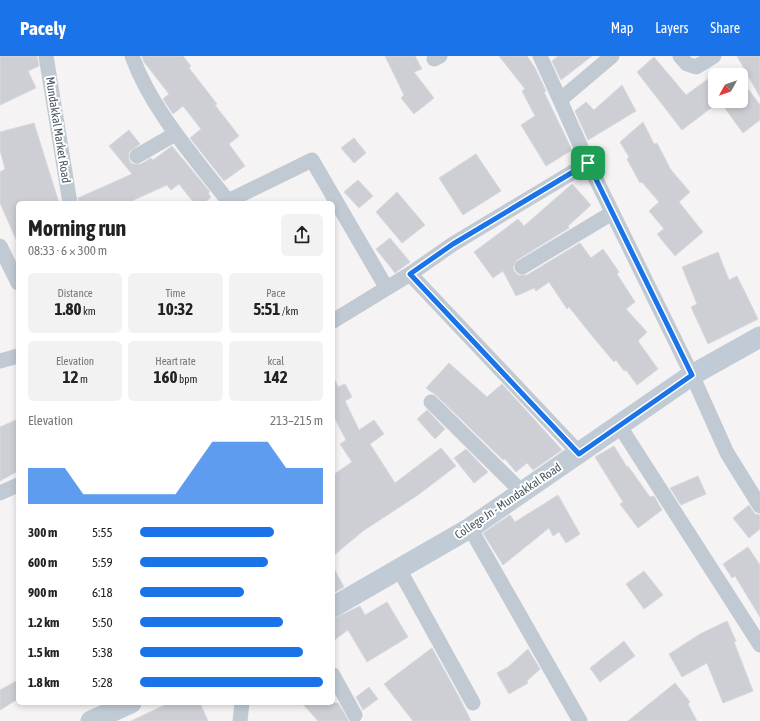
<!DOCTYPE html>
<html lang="en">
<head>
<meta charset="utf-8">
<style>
	body { margin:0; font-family:"Asap Condensed",sans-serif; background:#f2f2f2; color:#222; height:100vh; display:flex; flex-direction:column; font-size:15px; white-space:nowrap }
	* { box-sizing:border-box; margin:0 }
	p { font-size:13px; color:#767676 }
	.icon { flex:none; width:22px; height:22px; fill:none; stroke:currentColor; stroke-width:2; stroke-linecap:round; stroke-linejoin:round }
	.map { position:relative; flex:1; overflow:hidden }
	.drawer { position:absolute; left:16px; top:145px; width:319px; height:504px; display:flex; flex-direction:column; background:#fff; border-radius:6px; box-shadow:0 2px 6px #0003 }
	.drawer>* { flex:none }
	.needle { width:26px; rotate:230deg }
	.buttons { position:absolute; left:708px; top:12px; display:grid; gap:8px }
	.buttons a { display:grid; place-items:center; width:40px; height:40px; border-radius:6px; background:#fff; box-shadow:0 2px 6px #0003; font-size:20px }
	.pin { position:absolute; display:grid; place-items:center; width:34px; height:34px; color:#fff; margin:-17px; border-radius:8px; box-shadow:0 2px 6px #0006 }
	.round { display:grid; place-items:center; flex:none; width:42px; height:42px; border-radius:6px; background:#f2f2f2 }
	.headline { display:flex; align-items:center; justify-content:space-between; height:68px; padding:0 12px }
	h1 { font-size:22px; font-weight:700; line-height:30px }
	.metrics { display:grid; grid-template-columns:repeat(3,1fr); gap:6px; height:68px; padding:4px 12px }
	.metrics div { display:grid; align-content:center; border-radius:6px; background:#f2f2f2; text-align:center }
	.metrics b { font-size:17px; font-weight:700 }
	.metrics small { font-size:11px; font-weight:400 }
	.metrics p { font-size:11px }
	.chart { height:112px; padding:8px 12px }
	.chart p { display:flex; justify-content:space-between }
	.chart svg { width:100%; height:72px; margin-top:4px; fill:#1a73e8; opacity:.7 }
	ul { padding:0 12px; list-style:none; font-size:13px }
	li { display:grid; grid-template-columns:64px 48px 1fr; align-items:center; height:30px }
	li i { height:10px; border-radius:5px; background:#1a73e8 }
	header { display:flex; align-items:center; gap:24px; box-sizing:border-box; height:56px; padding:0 20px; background:#1a73e8; color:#fff }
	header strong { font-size:19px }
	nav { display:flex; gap:22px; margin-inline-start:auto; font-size:14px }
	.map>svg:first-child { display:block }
	.building { fill:#cdcfd5; stroke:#d7d9de }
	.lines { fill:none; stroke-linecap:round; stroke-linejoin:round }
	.street { stroke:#c1cad2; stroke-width:15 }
	.secondary { stroke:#c1cbd6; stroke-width:21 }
	.route-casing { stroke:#fff; stroke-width:8 }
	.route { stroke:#1a73e8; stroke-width:5 }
	.labels { text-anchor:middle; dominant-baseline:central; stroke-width:4; stroke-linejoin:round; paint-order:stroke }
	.street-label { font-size:12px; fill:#4a5661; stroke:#fff }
</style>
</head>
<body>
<header>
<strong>Pacely</strong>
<nav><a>Map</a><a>Layers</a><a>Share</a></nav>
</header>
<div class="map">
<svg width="760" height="665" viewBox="0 0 760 665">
	<rect width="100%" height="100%" fill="#f5f3f3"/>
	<path class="building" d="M 0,0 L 37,0 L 39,10 L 28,15 L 36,32 L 0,49 Z
		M 142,0 L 183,0 L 191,10 L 189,12 L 217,48 L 215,49 L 239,80 L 229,88 L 245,110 L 224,125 L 190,82 L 201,73 L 183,50 L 173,58 L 163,43 L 169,38 L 144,6 Z
		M 385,0 L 415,0 L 422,13 L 414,16 L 434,42 L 414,58 L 401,42 L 404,39 Z
		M 499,0 L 527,0 L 535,12 L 546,35 L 544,36 L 572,94 L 546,110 L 521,69 L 535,60 L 522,35 L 525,33 Z
		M 558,0 L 592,0 L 561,24 L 552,5 Z
		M 737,0 L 760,0 L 760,41 Z
		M 654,1 L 686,39 L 715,18 L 715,49 L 682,74 L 637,16 Z
		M 622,29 L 636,55 L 588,84 L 575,55 L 586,46 L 594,54 Z
		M 748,33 L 760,49 L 760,64 L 743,77 L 724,51 L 731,45 L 741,45 L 741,38 Z
		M 643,66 L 654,88 L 657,87 L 671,114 L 690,136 L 679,146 L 703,176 L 675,200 L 657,178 L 664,173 L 649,155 L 659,146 L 642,126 L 640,127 L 627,103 L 629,101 L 620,86 Z
		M 34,67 L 59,147 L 18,147 L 18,188 L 0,147 L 0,116 L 5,113 L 0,94 L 0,76 Z
		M 129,74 L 140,88 L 129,96 L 129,104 L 132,108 L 141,108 L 151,102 L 153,104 L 172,90 L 210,136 L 208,137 L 211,141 L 204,147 L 194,147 L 179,128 L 171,134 L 167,129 L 127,147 L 79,147 L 78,142 L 132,118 L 109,90 Z
		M 354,82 L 366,97 L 354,107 L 341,92 Z
		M 476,98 L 501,135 L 463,159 L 439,122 Z
		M 358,124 L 373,140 L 359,152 L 344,136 Z
		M 572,128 L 591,149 L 568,170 L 569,172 L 517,204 L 513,211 L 514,215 L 518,219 L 527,219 L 580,187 L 591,202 L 603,193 L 619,216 L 617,218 L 635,246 L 626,253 L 647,276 L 638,285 L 658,313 L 637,329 L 626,314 L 624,315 L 616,304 L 614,306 L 593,281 L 569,251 L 567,253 L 549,226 L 536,235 L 534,232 L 516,240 L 503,215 L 493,222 L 474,196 L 518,163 L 524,170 Z
		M 397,136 L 425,169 L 402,187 L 376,156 Z
		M 390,182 L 410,206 L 395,217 L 376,193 Z
		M 718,196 L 729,224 L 737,220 L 758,263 L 708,288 L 691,251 L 697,248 L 682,211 Z
		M 449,307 L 487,341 L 502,328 L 562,394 L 533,414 L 527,407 L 516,416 L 505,403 L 503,404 L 437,340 L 426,332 Z
		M 333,320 L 338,331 L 345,328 L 352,341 L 345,345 L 359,374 L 374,364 L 384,378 L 370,388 L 395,427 L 441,392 L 456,410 L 418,439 L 363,475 L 333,500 L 333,419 L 352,406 L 340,388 L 346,384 L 333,359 Z
		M 427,354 L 445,373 L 435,383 L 417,363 Z
		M 18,363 L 18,415 L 0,425 L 0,371 Z
		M 614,390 L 627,411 L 628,410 L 650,441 L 654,440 L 662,454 L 638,472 L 620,448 L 623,446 L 595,401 Z
		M 466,393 L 488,416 L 474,427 L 454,402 Z
		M 698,420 L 706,438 L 681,449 L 670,432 Z
		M 558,439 L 580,478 L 566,487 L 559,476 L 553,480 L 549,472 L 503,509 L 483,477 L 510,459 L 515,466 Z
		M 749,449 L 755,458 L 760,459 L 760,473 L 749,482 L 733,462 Z
		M 748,491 L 760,509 L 760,561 L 735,520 L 732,522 L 723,508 Z
		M 333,511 L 344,531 L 333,537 Z
		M 644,515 L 663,539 L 644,553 L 626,528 Z
		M 387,546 L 408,581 L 367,606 L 348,574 L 333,585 L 333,563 L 360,550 L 365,559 Z
		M 727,565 L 736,585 L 734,586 L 753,635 L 723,647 L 707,607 L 682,621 L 669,598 L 700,578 Z
		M 624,585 L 635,600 L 600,626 L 590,612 Z
		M 432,592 L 459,641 L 471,665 L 413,665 L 384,628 Z
		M 528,593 L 540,613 L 527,625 L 528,627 L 509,638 L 497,617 L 508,611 Z
		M 18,624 L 18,643 L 0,654 L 0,634 Z
		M 675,627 L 690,646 L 688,648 L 697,665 L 628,665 Z
		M 369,631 L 378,643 L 363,654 L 356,641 Z
		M 169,647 L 200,647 L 208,665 L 131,665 Z
		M 302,647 L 338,647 L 349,665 L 318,665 Z"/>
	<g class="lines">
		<path class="street" d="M 46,0 L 70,147
			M 132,0 C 151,53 194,101 228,145 L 312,104 L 386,231
			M 540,0 L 560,44
			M 612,0 L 560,44 L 588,107 L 692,319 L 727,397 L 760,450
			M 680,0 L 687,8 L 696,11 L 714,0
			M 434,3 L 440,0
			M 137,100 L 175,78
			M 0,190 L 18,227
			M 522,211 L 612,157
			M 410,218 L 579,397
			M 333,265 L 410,218 L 453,188 L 588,107
			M 0,305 L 18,300
			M 431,346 L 522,436
			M 619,369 L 760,589
			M 0,437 L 18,429
			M 470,472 L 580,665
			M 399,513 L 473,647
			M 333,619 L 355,659
			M 240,665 L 242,647"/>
		<path class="secondary" d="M 333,551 L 470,472 L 692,319 L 760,281
			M 91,665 L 131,647"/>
	</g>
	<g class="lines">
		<defs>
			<path id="route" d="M 588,107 L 692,319 L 579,398 L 410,218 L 453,188 Z"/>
		</defs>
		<use href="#route" class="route-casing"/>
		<use href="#route" class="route"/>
	</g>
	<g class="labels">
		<g class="street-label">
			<text transform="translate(58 74) rotate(81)">Mundakkal Market Road</text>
			<text transform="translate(508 445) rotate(-34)">College Jn - Mundakkal Road</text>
		</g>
	</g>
</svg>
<div class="buttons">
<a><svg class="needle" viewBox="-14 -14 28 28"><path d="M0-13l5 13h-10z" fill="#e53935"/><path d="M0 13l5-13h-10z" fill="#767676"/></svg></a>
</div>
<div class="pin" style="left:588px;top:107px;background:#1e9e55"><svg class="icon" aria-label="arrive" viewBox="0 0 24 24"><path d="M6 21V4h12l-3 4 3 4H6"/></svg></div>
<section class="drawer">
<div class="headline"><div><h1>Morning run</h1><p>08:33 · 6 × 300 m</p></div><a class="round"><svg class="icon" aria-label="share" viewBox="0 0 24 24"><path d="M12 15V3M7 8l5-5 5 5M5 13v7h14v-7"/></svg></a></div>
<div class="metrics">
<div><p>Distance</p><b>1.80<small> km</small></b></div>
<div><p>Time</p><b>10:32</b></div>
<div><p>Pace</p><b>5:51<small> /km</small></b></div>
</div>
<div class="metrics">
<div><p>Elevation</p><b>12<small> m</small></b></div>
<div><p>Heart rate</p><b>160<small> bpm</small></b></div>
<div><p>kcal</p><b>142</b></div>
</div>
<div class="chart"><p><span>Elevation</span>213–215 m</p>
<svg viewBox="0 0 160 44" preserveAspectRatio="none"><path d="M0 44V22L10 22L20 22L30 38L40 38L50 38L60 38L70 38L80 38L90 22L100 6L110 6L120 6L130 6L140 22L150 22L160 22V44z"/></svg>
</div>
<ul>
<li><b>300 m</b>5:55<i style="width:73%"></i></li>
<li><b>600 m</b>5:59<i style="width:70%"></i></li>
<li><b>900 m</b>6:18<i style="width:57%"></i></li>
<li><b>1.2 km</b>5:50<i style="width:78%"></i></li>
<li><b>1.5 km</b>5:38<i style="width:89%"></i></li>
<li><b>1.8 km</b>5:28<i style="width:100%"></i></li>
</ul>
</section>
</div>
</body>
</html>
